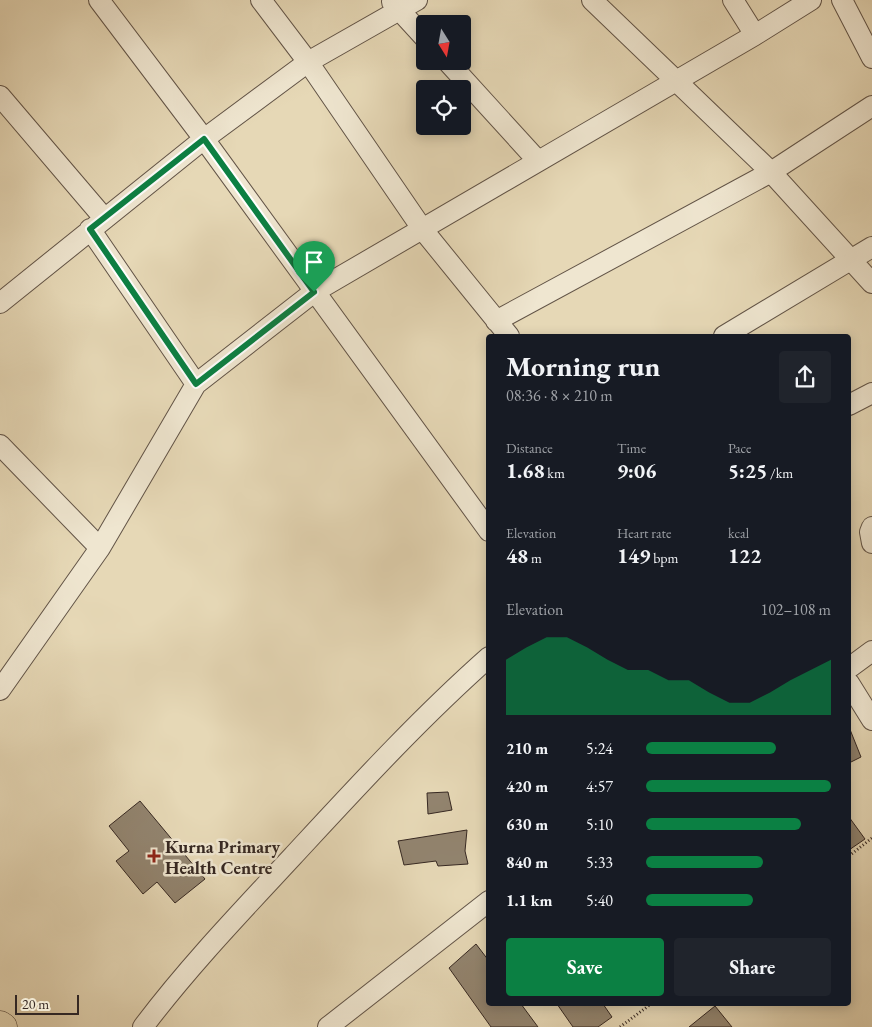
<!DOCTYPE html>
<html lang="en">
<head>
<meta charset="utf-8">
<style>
	body { margin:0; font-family:"EB Garamond",serif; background:#20242c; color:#f1f3f6; height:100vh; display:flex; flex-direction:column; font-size:19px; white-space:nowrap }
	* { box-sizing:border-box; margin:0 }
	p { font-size:16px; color:#9ea1a6 }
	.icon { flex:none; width:28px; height:28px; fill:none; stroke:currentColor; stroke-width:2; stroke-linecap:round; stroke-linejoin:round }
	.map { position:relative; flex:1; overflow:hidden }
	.sheet { position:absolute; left:486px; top:334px; width:365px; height:672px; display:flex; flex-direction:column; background:#171b24; border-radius:5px; box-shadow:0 2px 12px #0003 }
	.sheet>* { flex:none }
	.needle { width:32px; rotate:169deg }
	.tools { position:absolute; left:416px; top:15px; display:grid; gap:10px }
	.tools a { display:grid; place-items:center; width:55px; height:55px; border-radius:5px; background:#171b24; box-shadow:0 2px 12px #0003; font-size:25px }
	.scale { position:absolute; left:15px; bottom:12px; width:64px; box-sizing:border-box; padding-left:5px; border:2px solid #362822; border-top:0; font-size:14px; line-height:18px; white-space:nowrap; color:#362822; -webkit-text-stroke:4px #efe6d0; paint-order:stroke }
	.pin { position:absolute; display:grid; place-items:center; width:42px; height:42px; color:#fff; margin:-51px -21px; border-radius:50% 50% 50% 0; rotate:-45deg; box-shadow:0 0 5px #0007 }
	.pin .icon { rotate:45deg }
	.round { display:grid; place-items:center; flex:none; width:52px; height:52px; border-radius:5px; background:#20242c }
	.summary { display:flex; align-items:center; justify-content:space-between; height:85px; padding:0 20px }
	h1 { font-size:28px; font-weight:700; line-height:38px }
	.figures { display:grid; grid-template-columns:repeat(3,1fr); gap:8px; height:85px; padding:5px 20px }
	.figures div { display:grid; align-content:center }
	.figures b { font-size:21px; font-weight:700 }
	.figures small { font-size:14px; font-weight:400 }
	.figures p { font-size:14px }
	.chart { height:140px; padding:10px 20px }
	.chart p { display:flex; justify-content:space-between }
	.chart svg { width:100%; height:90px; margin-top:5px; fill:#0b8043; opacity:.7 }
	.action { display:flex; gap:10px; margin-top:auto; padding:10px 20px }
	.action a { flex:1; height:58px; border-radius:5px; background:#0b8043; color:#fff; font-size:20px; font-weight:700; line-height:58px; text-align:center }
	.action a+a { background:#20242c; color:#f1f3f6 }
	ul { padding:0 20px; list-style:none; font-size:16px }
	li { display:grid; grid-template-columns:80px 60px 1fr; align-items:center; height:38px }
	li i { height:12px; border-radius:6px; background:#0b8043 }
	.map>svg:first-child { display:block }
	.building { fill:#92846f; stroke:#362822 }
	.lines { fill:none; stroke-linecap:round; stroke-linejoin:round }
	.street-casing { stroke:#625447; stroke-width:22 }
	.highway-casing { stroke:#362822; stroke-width:29 }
	.path { stroke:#362822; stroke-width:3; stroke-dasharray:1 2.5; stroke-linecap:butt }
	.street { stroke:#efe6d0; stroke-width:20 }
	.highway { stroke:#e6d8b6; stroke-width:28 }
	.route-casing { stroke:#fff; stroke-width:10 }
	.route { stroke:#0b8043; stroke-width:6 }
	.poi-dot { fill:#8f2418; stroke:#efe6d0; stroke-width:2 }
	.labels { text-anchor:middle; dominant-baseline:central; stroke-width:5; stroke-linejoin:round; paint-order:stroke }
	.poi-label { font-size:18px; font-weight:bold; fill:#362822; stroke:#efe6d0; text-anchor:start }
</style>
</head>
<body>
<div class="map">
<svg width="872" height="1027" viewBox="0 0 872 1027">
	<rect width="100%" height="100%" fill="#e6d8b6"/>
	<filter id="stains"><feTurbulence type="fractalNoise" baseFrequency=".004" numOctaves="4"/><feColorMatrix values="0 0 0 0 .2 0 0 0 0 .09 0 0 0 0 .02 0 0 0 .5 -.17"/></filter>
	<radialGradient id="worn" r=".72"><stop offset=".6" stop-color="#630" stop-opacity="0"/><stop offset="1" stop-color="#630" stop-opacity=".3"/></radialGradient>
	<path class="building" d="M 849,727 L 861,757 L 849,763 Z
		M 448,792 L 452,810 L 428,814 L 427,793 Z
		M 140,801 L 205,879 L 175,903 L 157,882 L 143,894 L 116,861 L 129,851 L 109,826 Z
		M 849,817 L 865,839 L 849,850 Z
		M 467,830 L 465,851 L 468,864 L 438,866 L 436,861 L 404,865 L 398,841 Z
		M 476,944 L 489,961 L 489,1004 L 521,1004 L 538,1027 L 491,1027 L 449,968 Z
		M 557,1004 L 603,1004 L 612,1017 L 598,1027 L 573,1027 Z
		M 715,1006 L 732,1027 L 689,1027 Z"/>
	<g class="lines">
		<defs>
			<path id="street" d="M 99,0 L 204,139 L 489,531
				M 261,0 L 308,62 L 423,230 L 509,336
				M 592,0 L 771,172 L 872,283
				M 733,0 L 755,35
				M 842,0 L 872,58
				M 392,2 L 425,38
				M 447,61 L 538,161
				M 0,96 L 104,218
				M 90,229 L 196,384
				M 0,303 L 204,139 L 308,62 L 417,0
				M 496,321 L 771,172 L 872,106
				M 724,336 L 872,247
				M 849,405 L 872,393
				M 0,445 L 100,548
				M 872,527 L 870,532 L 872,543
				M 849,668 L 872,651
				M 849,683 L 872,720
				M 0,690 L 100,548 L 196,384 L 314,292 L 755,35 L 811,0
				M 143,1027 C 189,966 241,912 293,856 C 356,788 419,719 489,657
				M 328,1027 L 489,901"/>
			<path id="highway" d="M 0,1025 L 3,1027"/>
		</defs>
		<use href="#street" class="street-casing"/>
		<use href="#highway" class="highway-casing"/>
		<path class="path" d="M 849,856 L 872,838
			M 620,1027 L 651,1004"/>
		<use href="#street" class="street"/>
		<use href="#highway" class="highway"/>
	</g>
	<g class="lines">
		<defs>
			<path id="route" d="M 204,139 L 314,292 L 196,384 L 90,229 Z"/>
		</defs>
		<use href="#route" class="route-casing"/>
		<use href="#route" class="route"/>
	</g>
	<path class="poi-dot" d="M151.5 848.5h5v5h5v5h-5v5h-5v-5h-5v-5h5z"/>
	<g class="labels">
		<g class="poi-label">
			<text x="165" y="846">Kurna Primary<tspan x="165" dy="21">Health Centre</tspan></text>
		</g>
	</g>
	<rect width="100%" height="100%" filter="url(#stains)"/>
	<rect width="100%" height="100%" fill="url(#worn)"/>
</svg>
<div class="tools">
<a><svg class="needle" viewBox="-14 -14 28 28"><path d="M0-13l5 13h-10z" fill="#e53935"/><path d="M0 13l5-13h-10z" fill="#9ea1a6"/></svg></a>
<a><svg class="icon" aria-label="locate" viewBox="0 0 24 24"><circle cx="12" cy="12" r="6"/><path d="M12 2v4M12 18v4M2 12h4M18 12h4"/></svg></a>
</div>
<div class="scale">20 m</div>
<div class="pin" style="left:314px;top:292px;background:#1e9e55"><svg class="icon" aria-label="arrive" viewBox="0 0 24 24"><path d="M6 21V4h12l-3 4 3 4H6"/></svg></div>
<section class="sheet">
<div class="summary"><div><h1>Morning run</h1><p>08:36 · 8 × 210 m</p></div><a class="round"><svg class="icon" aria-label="share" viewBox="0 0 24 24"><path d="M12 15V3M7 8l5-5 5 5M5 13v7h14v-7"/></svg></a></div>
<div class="figures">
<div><p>Distance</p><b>1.68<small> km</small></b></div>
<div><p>Time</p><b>9:06</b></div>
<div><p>Pace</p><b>5:25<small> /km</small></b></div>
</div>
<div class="figures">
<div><p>Elevation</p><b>48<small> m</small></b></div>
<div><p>Heart rate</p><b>149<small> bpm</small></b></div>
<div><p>kcal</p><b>122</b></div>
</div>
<div class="chart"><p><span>Elevation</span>102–108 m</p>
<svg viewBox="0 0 160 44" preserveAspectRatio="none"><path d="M0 44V17L10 11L20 6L30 6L40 11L50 17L60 22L70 22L80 27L90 27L100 33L110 38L120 38L130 33L140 27L150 22L160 17V44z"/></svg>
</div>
<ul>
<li><b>210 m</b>5:24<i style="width:70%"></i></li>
<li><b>420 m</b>4:57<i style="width:100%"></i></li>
<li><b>630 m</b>5:10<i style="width:84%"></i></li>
<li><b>840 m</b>5:33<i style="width:63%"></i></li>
<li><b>1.1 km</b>5:40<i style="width:58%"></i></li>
</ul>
<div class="action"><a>Save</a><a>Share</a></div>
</section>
</div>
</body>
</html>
